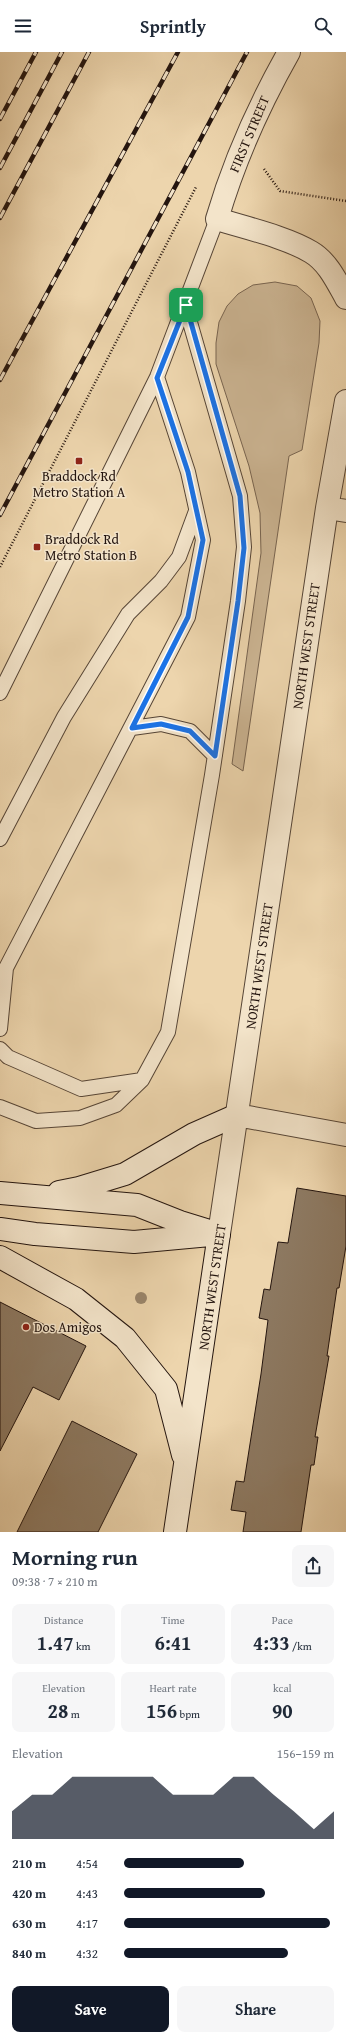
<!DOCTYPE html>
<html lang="en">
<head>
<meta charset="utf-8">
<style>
	body { margin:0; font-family:"Gentium Book Plus",serif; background:#f6f6f7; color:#1f2937; height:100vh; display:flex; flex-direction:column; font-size:15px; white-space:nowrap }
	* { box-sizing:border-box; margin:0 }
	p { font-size:13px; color:#747a83 }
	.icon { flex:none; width:22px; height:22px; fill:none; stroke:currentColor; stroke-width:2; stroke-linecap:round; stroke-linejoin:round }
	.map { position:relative; height:1480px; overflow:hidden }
	.drawer { display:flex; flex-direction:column; background:#fff; flex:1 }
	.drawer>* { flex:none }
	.pin { position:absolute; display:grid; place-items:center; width:34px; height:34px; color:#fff; margin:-17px; border-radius:8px; box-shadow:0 2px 6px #0006 }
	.round { display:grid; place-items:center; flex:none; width:42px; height:42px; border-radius:8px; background:#f6f6f7 }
	.overview { display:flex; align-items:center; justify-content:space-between; height:68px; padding:0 12px }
	h1 { font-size:22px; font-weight:700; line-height:30px }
	.figures { display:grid; grid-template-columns:repeat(3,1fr); gap:6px; height:68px; padding:4px 12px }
	.figures div { display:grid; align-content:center; border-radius:8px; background:#f6f6f7; text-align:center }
	.figures b { font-size:20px; font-weight:700 }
	.figures small { font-size:11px; font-weight:400 }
	.figures p { font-size:11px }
	.chart { height:112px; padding:8px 12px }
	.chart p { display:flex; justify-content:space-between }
	.chart svg { width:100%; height:72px; margin-top:4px; fill:#111827; opacity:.7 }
	.action { display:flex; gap:8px; margin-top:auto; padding:8px 12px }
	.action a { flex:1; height:46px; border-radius:8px; background:#111827; color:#fff; font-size:16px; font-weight:700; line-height:46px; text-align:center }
	.action a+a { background:#f6f6f7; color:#1f2937 }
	ul { padding:0 12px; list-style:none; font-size:13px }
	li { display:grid; grid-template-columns:64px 48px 1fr; align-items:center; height:30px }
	li i { height:10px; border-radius:5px; background:#111827 }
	header { display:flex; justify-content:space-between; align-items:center; height:52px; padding:0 12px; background:#fff; font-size:18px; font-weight:700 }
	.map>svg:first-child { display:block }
	.green { fill:#cbb492; stroke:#786450 }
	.building { fill:#8d7961; stroke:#24150f }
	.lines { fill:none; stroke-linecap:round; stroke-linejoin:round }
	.service-casing { stroke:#564536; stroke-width:16 }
	.tertiary-casing { stroke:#564536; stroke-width:24 }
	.secondary-casing { stroke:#24150f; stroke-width:24 }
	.path { stroke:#24150f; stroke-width:2.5; stroke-dasharray:1 2; stroke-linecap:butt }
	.service { stroke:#f3e4ca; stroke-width:14 }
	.tertiary { stroke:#f3e4ca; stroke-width:22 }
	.secondary { stroke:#f3e4ca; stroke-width:22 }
	.rail-casing { stroke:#24150f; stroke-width:4.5 }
	.rail { stroke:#f3e4ca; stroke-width:3; stroke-dasharray:9; stroke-linecap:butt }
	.tree { fill:#9a866c }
	.route-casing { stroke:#fff; stroke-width:8 }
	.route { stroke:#1a73e8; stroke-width:5 }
	.poi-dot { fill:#8f2418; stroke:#f3e4ca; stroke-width:1.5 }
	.labels { text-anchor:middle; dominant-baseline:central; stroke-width:3; stroke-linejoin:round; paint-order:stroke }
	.street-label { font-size:14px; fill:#24150f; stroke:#f3e4ca }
	.poi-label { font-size:14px; fill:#24150f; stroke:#f3e4ca; text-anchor:start }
</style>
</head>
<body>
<header><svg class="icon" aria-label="menu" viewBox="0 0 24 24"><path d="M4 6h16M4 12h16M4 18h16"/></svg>Sprintly<svg class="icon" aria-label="search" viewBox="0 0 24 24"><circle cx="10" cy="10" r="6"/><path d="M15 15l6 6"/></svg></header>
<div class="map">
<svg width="346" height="1480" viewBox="0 0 346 1480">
	<rect width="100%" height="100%" fill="#edd5ad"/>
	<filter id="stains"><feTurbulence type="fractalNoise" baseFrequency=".005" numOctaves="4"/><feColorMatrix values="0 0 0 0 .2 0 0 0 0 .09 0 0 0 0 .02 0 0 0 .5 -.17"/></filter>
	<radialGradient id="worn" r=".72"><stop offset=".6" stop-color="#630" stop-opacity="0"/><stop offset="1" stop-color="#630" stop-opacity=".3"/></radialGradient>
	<path class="green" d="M 275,230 L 297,234 L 311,246 L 320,269 L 319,291 L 302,398 L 289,404 L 243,719 L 232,712 L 261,501 L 260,461 L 249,414 L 216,312 L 216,291 L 219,270 L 227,254 L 238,242 L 253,233 Z"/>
	<path class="building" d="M 297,1136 L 346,1144 L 346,1194 L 339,1236 L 337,1236 L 327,1304 L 329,1304 L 315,1385 L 318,1385 L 314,1413 L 311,1413 L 301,1480 L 243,1480 L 246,1460 L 231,1458 L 236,1429 L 244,1430 L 261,1322 L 268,1268 L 259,1266 L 264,1237 L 270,1238 L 278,1190 L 288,1191 Z
		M 0,1250 L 86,1294 L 59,1348 L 33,1335 L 0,1399 Z
		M 72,1369 L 137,1402 L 98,1480 L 17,1480 Z"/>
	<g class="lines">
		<defs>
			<path id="service" d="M 0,641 L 157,325 L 217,167
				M 132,676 L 161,672 L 190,679 L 215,704
				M 0,787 L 64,665 L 128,562 L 161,529 L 179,505 L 196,459
				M 0,977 L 6,916 L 188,565 L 203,488 L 188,420 L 157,325
				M 0,997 L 8,1005 L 81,1037 L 142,1028
				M 0,1055 L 36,1069 L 80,1066 L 116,1053 L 142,1028 L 168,980 L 212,723 L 238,549 L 244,495 L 240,444 L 185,253"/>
			<path id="tertiary" d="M 289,0 C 259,53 234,109 217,167 C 246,176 286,185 311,200 C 328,210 337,230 346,246
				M 327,456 L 346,459
				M 237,1063 L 346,1083
				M 219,1182 L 327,456 L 346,349"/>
			<path id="secondary" d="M 59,1140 L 79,1136 L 125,1122 L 194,1082 L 237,1063
				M 0,1141 L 137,1153 L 180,1170 L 219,1182
				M 0,1177 L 35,1182 L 134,1190 L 210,1183
				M 0,1205 L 76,1247 L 125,1286 L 166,1337 L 183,1403
				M 175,1480 L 219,1182"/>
		</defs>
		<use href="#service" class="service-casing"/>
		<use href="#tertiary" class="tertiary-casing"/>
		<use href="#secondary" class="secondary-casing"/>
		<path class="path" d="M 264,117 L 280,139 L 346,149
			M 0,515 L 196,135"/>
		<use href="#service" class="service"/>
		<use href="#tertiary" class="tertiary"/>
		<use href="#secondary" class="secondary"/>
		<defs>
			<path id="rail" d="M 0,67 L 36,0
				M 0,116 L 62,0
				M 0,166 L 89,0
				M 0,328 L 178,0
				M 0,463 L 247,0"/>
		</defs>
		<use href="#rail" class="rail-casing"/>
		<use href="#rail" class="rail"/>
	</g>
	<circle class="tree" cx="141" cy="1246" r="6"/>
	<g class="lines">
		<defs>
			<path id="route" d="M 186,253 L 240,444 L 244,496 L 238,549 L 215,704 L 190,679 L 161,672 L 132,676 L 188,565 L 203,488 L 188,420 L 157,326 Z"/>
		</defs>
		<use href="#route" class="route-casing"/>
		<use href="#route" class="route"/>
	</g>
	<g class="poi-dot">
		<rect x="75" y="405" width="8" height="8" rx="2"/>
		<rect x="33" y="491" width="8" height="8" rx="2"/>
		<circle cx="26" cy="1275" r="4"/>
	</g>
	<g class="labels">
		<g class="street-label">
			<text transform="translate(249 82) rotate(-67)">FIRST STREET</text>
			<text transform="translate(306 594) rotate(-82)">NORTH WEST STREET</text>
			<text transform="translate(259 914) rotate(-82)">NORTH WEST STREET</text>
			<text transform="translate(212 1235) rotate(-82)">NORTH WEST STREET</text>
		</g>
		<g class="poi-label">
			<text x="79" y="424" text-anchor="middle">Braddock Rd<tspan x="79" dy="16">Metro Station A</tspan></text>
			<text x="45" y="487">Braddock Rd<tspan x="45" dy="16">Metro Station B</tspan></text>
			<text x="34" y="1275">Dos Amigos</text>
		</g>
	</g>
	<rect width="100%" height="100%" filter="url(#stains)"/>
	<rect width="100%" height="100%" fill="url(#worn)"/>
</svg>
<div class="pin" style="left:186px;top:253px;background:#1e9e55"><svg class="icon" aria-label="arrive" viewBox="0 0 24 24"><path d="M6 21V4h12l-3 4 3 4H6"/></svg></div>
</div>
<section class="drawer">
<div class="overview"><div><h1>Morning run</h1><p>09:38 · 7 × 210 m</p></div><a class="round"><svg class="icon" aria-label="share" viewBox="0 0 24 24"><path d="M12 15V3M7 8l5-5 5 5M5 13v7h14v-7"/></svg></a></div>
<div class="figures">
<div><p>Distance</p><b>1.47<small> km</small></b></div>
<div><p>Time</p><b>6:41</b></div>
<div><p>Pace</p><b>4:33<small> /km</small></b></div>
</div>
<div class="figures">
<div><p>Elevation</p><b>28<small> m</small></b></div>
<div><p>Heart rate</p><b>156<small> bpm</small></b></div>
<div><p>kcal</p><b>90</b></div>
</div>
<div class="chart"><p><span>Elevation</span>156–159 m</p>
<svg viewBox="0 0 160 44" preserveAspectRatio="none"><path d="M0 44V27L10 17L20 17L30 6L40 6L50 6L60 6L70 6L80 17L90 17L100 17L110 6L120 6L130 17L140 27L150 38L160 27V44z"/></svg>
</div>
<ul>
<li><b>210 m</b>4:54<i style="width:57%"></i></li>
<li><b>420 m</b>4:43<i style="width:67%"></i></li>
<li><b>630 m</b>4:17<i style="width:98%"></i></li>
<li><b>840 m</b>4:32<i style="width:78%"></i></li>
</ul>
<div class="action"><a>Save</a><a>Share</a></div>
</section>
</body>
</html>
